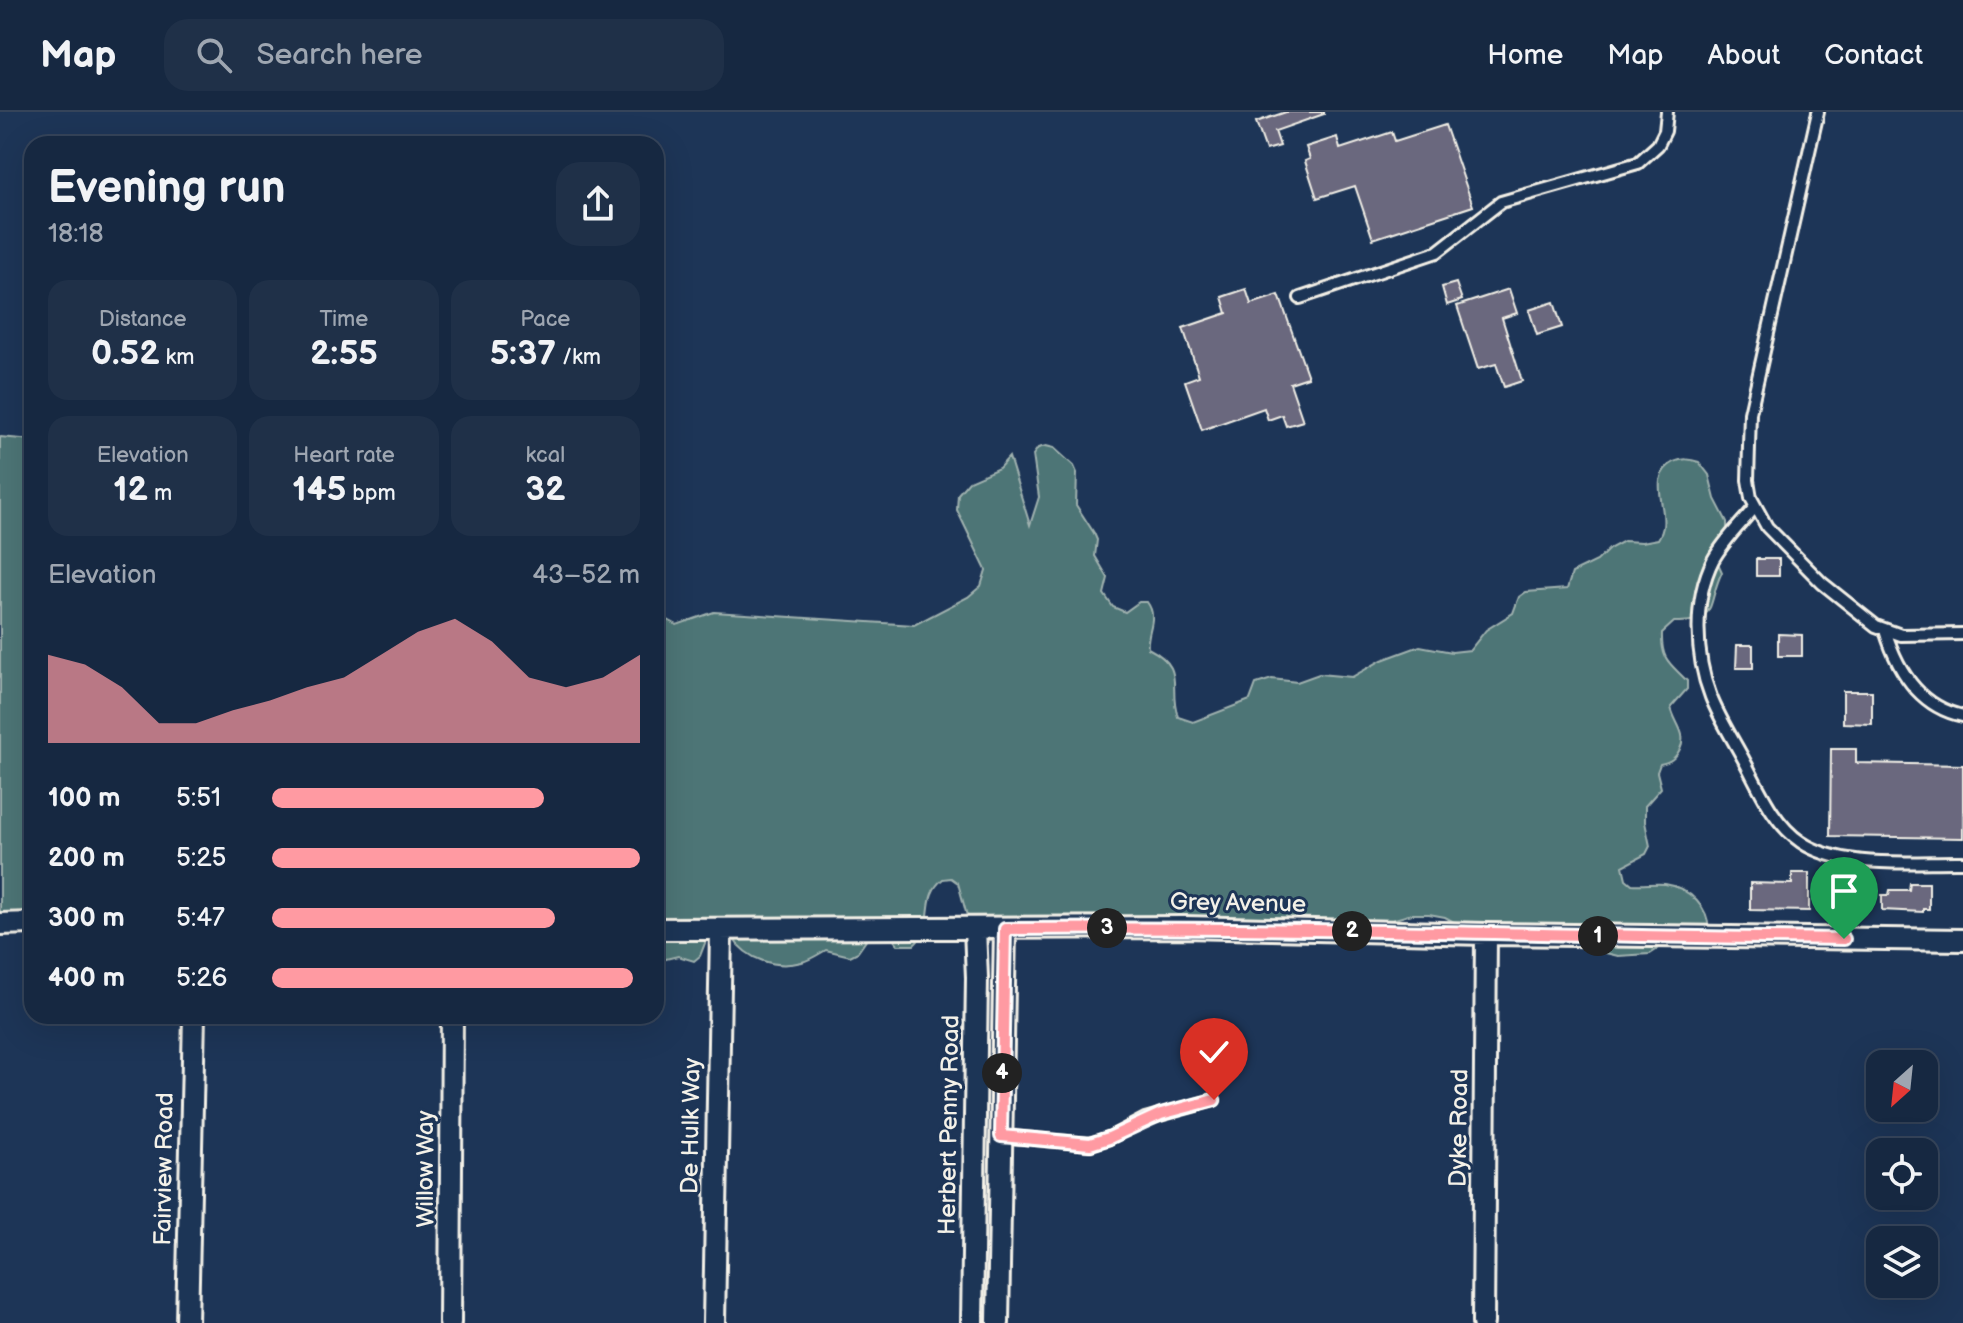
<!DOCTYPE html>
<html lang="en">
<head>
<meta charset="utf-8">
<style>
	body { margin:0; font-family:"Balsamiq Sans",sans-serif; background:#1f3048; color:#f1f3f6; height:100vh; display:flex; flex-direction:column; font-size:30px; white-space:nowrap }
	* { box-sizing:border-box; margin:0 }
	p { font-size:26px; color:#9ea6b1 }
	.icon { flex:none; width:44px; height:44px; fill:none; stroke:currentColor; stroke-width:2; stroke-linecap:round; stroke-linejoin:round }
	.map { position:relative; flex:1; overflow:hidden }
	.panel { position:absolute; left:24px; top:24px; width:640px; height:888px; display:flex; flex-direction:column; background:#162841; border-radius:24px; box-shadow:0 8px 32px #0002,0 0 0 2px #35445a }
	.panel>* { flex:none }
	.needle { width:52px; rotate:207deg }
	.fabs { position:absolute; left:1866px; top:938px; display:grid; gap:16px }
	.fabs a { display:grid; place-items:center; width:72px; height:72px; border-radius:16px; background:#162841; box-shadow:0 8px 32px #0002,0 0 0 2px #35445a; font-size:40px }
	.pin { position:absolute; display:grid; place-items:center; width:68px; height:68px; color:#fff; margin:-82px -34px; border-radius:50% 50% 50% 0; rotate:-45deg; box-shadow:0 0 8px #0007 }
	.pin .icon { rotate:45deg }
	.km { position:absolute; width:40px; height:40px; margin:-20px; border-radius:50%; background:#222; color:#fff; font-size:22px; line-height:40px; text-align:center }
	.round { display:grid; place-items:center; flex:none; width:84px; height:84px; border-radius:24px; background:#1f3048 }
	.overview { display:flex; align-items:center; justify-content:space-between; height:136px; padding:0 24px }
	h1 { font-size:44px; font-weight:700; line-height:60px }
	.figures { display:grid; grid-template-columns:repeat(3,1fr); gap:12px; height:136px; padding:8px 24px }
	.figures div { display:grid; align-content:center; border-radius:20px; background:#1f3048; text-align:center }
	.figures b { font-size:34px; font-weight:700 }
	.figures small { font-size:22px; font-weight:400 }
	.figures p { font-size:22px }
	.chart { height:224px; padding:16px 24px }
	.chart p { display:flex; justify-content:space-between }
	.chart svg { width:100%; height:144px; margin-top:8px; fill:#ff9aa2; opacity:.7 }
	ul { padding:0 24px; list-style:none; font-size:26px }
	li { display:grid; grid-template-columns:128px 96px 1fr; align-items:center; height:60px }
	li i { height:20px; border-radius:10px; background:#ff9aa2 }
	header { display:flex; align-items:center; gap:48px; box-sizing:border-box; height:112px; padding:0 40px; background:#162841; border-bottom:2px solid #35445a }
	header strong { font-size:38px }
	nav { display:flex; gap:44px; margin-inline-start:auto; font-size:28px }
	.search { width:560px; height:72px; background:#1f3048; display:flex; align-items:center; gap:20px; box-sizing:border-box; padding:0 28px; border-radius:24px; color:#9ea6b1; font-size:30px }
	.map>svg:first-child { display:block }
	.green { fill:#4d7476; stroke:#a0b2af; stroke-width:2 }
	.building { fill:#6a687e; stroke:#f4f1e8; stroke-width:2 }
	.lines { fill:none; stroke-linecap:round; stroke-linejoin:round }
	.lane-casing { stroke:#f4f1e8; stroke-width:16 }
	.street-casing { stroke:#f4f1e8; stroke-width:26 }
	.lane { stroke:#1d3557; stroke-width:10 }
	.street { stroke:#1d3557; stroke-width:20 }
	.route-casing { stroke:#fff; stroke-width:16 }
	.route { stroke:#ff9aa2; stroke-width:10 }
	.labels { text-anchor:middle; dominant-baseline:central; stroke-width:6; stroke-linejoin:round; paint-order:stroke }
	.street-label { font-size:24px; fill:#f4f1e8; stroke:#1d3557 }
</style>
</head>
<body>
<header>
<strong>Map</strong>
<div class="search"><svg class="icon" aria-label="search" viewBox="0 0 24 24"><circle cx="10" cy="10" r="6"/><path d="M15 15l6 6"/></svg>Search here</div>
<nav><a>Home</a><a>Map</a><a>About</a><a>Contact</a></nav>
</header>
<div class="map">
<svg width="1963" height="1211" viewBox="0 0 1963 1211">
	<rect width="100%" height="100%" fill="#1d3557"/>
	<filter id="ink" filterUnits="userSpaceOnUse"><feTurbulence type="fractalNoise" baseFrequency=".0125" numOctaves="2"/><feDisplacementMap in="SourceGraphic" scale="16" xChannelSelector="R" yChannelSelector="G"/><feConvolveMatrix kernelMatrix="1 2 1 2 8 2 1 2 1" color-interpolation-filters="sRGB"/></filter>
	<g filter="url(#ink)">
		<path class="green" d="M 0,325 L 32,328 L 32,816 L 0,813 Z
			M 1046,334 L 1054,336 L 1074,354 L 1077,361 L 1076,393 L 1094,421 L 1097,428 L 1095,444 L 1108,466 L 1104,482 L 1113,495 L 1125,500 L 1139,490 L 1147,490 C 1159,506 1146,519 1148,536 C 1188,557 1167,573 1178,605 L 1193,610 L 1250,588 L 1256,572 L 1272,567 L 1297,570 L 1319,562 L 1352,565 L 1382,548 L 1420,534 L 1452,540 L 1470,538 L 1486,518 L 1513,501 L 1519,485 L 1526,480 L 1567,477 L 1572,461 L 1597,449 L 1609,437 L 1624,429 L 1642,430 L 1658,427 C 1661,422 1662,421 1663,415 C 1667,394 1647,364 1674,350 C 1683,346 1690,347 1699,350 L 1709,363 L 1715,387 L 1727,410 L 1727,419 L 1712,438 L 1722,460 C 1707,490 1719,512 1674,510 L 1662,521 C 1661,549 1670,551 1687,569 L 1687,577 L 1671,595 C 1674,611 1688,621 1680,637 C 1675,647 1670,650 1660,652 L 1657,660 L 1661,676 L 1645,694 L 1645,710 L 1650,734 L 1646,742 L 1623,754 L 1626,767 L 1632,772 C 1643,773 1654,771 1665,772 C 1688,775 1712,797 1708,822 L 1664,833 L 1650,842 L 1618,844 L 1593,838 L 1590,830 L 1530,830 L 1498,834 L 1445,805 L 1429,802 L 1412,802 L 1388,809 L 1363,808 L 1335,824 L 971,811 L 967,804 L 958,771 L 951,766 L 943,767 C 919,786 938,812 914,833 L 898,833 L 887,820 L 872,820 L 858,840 L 850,844 L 826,838 C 819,842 810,848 802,850 C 775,857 747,848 732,825 L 709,821 L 700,844 L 694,849 L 678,844 L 662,848 L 656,845 L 656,502 L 677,513 L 714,500 L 914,513 L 968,485 L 981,474 L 986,458 L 957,398 L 958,382 L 969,369 L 999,356 L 1009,345 L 1030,413 L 1039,385 L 1033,343 L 1038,336 Z"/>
		<path class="building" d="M 1286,0 L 1324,0 L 1324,2 L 1275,19 L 1280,34 L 1266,38 L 1256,10 Z
			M 1445,13 L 1473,94 L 1373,127 L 1355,74 L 1317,86 L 1305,49 L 1310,47 L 1306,35 L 1337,25 L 1340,37 L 1392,20 L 1395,29 Z
			M 1456,171 L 1462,188 L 1447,193 L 1442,175 Z
			M 1246,177 L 1251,192 L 1279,183 L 1308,265 L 1290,271 L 1303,309 L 1286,314 L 1282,303 L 1268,308 L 1264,296 L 1202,318 L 1185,269 L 1199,264 L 1183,216 L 1227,201 L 1222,185 Z
			M 1509,177 L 1517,201 L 1502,206 L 1522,269 L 1504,275 L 1496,252 L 1478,257 L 1457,194 Z
			M 1554,190 L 1562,215 L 1537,223 L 1529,198 Z
			M 1756,447 L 1779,447 L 1779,464 L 1756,464 Z
			M 1778,522 L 1802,523 L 1802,544 L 1778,544 Z
			M 1737,533 L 1753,533 L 1753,556 L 1736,556 Z
			M 1843,579 L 1872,579 L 1872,612 L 1843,611 Z
			M 1831,637 L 1856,637 L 1856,651 L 1963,653 L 1963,726 L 1830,724 Z
			M 1792,761 L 1809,761 L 1809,799 L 1750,798 L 1750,771 L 1792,772 Z
			M 1910,771 L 1929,771 L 1929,797 L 1923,797 L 1923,800 L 1882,798 L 1882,783 L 1889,783 L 1890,778 L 1909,778 Z"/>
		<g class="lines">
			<defs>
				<path id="lane" d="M 1818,0 L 1750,301 L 1748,368 L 1751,386 L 1767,415 L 1822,471 L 1876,514 L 1901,523 L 1963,522
					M 1300,186 L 1437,140 L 1501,90 L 1638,51 L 1658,33 L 1665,19 L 1667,0
					M 1755,395 C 1741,412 1724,428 1713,448 C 1693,488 1695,544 1711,585 C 1720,608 1734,629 1745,650 C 1760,678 1774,712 1801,730 C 1842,758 1915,749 1963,750
					M 1885,518 C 1897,558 1919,595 1963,604
					M 1001,1024 L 1090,1032 L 1109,1026 L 1145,1007 L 1214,988"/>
				<path id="street" d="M 0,812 L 32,811
					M 656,817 L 1185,815 L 1486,822 L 1963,828
					M 187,1211 L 194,904
					M 450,1211 L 452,904
					M 714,1211 L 721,818
					M 972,1211 L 977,866 L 975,816
					M 998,1211 L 1005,817
					M 1483,1211 L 1486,822"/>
			</defs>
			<use href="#lane" class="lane-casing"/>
			<use href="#street" class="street-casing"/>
			<use href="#lane" class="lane"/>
			<use href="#street" class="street"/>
		</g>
	</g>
	<g class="lines" filter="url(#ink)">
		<defs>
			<path id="route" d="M 1214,988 L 1161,1002 L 1109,1026 L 1090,1032 L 1001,1024 L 1005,817 C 1285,814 1564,824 1844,827"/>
		</defs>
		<use href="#route" class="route-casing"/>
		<use href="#route" class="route"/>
	</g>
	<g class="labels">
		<g class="street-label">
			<text transform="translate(1238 791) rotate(1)">Grey Avenue</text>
			<text transform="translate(949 1013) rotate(-89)">Herbert Penny Road</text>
			<text transform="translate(691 1014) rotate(-89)">De Hulk Way</text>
			<text transform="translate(1459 1016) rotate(-89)">Dyke Road</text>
			<text transform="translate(164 1057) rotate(-89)">Fairview Road</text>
			<text transform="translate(425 1057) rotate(-90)">Willow Way</text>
		</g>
	</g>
</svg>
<div class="fabs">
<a><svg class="needle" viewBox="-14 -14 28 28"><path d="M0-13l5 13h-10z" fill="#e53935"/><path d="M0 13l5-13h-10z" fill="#9ea6b1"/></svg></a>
<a><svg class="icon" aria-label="locate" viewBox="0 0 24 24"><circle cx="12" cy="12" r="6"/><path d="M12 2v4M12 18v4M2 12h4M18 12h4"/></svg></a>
<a><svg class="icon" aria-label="layers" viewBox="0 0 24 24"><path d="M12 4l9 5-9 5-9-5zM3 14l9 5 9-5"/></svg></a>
</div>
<div class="pin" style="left:1844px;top:827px;background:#1e9e55"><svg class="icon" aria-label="arrive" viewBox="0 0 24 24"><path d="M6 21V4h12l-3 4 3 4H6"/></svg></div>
<div class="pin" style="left:1214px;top:988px;background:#d93025"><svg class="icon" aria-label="check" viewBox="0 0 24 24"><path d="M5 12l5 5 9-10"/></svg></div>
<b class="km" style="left:1598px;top:824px">1</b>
<b class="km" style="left:1352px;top:819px">2</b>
<b class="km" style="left:1107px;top:816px">3</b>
<b class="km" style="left:1002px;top:961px">4</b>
<section class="panel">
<div class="overview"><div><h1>Evening run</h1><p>18:18</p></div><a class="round"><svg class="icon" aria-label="share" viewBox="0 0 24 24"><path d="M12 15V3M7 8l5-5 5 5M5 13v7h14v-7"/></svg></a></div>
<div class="figures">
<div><p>Distance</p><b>0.52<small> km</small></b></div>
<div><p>Time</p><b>2:55</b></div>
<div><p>Pace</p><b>5:37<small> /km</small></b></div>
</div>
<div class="figures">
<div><p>Elevation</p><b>12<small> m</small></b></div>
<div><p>Heart rate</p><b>145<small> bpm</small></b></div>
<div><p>kcal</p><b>32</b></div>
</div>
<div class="chart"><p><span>Elevation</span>43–52 m</p>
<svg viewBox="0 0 160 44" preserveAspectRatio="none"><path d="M0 44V17L10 20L20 27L30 38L40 38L50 34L60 31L70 27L80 24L90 17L100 10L110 6L120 13L130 24L140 27L150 24L160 17V44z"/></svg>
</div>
<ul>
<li><b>100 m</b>5:51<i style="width:74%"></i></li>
<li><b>200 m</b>5:25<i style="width:100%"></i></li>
<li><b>300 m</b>5:47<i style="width:77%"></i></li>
<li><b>400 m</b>5:26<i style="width:98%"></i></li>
</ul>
</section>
</div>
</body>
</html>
